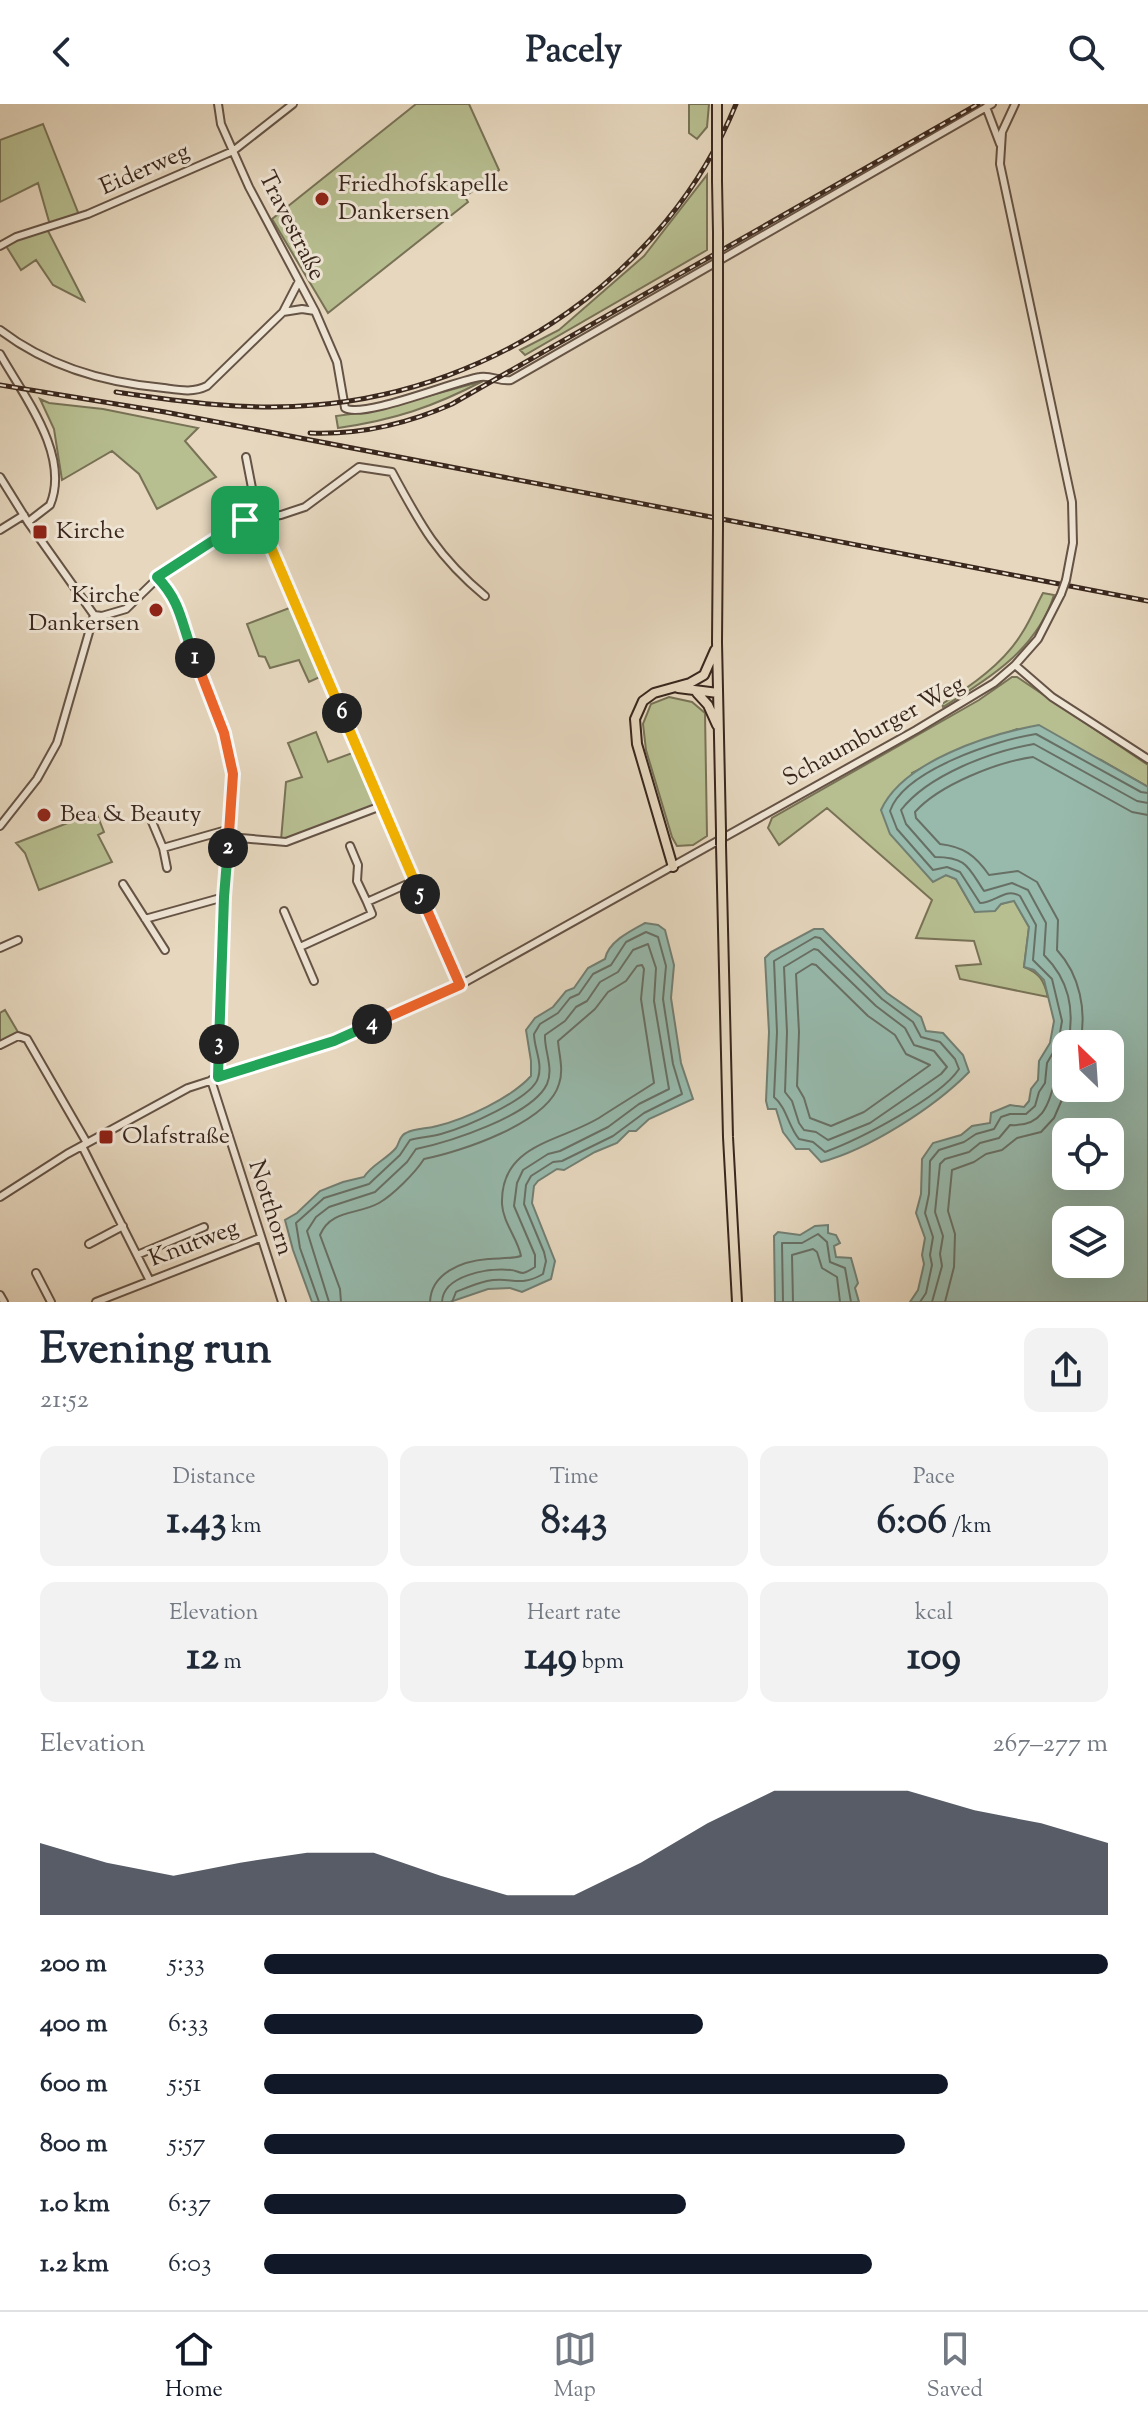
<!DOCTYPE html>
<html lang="en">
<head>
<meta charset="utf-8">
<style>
	body { margin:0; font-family:"Sorts Mill Goudy",serif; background:#f2f2f3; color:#1f2937; height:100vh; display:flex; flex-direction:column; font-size:30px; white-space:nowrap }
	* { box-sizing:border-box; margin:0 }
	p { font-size:26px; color:#747a83 }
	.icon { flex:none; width:44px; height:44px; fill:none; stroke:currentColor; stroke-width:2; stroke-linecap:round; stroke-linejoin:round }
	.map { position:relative; height:1198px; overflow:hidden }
	.panel { display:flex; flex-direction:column; background:#fff; flex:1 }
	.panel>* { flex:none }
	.needle { width:52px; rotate:335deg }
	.controls { position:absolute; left:1052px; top:926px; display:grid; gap:16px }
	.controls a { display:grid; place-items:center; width:72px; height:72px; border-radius:16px; background:#fff; box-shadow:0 8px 32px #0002; font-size:40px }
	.pin { position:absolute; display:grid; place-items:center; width:68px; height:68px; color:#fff; margin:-34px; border-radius:16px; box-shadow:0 4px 12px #0006 }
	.km { position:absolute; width:40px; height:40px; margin:-20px; border-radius:50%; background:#222; color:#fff; font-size:22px; line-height:40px; text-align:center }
	.round { display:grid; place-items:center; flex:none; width:84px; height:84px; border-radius:16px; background:#f2f2f3 }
	.overview { display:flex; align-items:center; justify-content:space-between; height:136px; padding:0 40px }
	h1 { font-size:44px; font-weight:700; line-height:60px }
	.metrics { display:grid; grid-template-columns:repeat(3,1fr); gap:12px; height:136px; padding:8px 40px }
	.metrics div { display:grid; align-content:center; border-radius:16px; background:#f2f2f3; text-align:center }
	.metrics b { font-size:40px; font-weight:700 }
	.metrics small { font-size:22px; font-weight:400 }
	.metrics p { font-size:22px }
	.chart { height:224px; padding:16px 40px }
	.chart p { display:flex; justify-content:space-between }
	.chart svg { width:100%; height:144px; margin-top:8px; fill:#111827; opacity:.7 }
	ul { padding:0 40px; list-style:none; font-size:26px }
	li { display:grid; grid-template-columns:128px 96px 1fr; align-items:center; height:60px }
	li i { height:20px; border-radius:10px; background:#111827 }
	header { display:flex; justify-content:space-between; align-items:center; height:104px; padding:0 40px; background:#fff; font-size:36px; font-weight:700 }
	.dock { display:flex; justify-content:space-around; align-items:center; height:112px; border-top:2px solid #e0e1e3; background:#fff; font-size:22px; color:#747a83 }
	.dock a { display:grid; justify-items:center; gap:4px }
	.dock .selected { color:#111827 }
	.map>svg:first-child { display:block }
	.green { fill:#b7be90; stroke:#787256; stroke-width:2 }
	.water { fill:#97baad; stroke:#727f73; stroke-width:2; fill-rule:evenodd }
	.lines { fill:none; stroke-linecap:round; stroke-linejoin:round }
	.shore { stroke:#687065; stroke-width:2 }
	.minor-casing { stroke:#655345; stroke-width:10 }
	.major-casing { stroke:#3a271d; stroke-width:12 }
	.minor { stroke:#efe5d5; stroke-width:6 }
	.major { stroke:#e6d7be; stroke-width:8 }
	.rail-casing { stroke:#3a271d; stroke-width:5 }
	.rail { stroke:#efe5d5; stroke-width:2; stroke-dasharray:6; stroke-linecap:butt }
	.minor-bridge-casing { stroke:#655345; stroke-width:10; stroke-linecap:butt }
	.major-bridge-casing { stroke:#3a271d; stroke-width:12; stroke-linecap:butt }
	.minor-bridge { stroke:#efe5d5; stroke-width:6 }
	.major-bridge { stroke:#e6d7be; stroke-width:8 }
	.split-1-casing { stroke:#fff; stroke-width:16 }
	.split-2-casing { stroke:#fff; stroke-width:16 }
	.split-3-casing { stroke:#fff; stroke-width:16 }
	.split-4-casing { stroke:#fff; stroke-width:16 }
	.split-5-casing { stroke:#fff; stroke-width:16 }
	.split-6-casing { stroke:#fff; stroke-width:16 }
	.split-7-casing { stroke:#fff; stroke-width:16 }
	.split-1 { stroke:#22a559; stroke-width:10 }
	.split-2 { stroke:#f0652b; stroke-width:10 }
	.split-3 { stroke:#22a559; stroke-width:10 }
	.split-4 { stroke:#22a559; stroke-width:10 }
	.split-5 { stroke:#f0652b; stroke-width:10 }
	.split-6 { stroke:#f5b400; stroke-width:10 }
	.split-7 { stroke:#f5b400; stroke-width:10 }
	.poi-dot { fill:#8f2418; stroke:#efe5d5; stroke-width:3 }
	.labels { text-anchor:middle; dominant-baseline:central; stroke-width:6; stroke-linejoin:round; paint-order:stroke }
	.street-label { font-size:24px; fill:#3a271d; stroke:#efe5d5 }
	.poi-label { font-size:24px; fill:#3a271d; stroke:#efe5d5; text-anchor:start }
</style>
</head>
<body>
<header><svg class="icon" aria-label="back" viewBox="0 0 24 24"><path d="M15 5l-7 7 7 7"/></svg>Pacely<svg class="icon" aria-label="search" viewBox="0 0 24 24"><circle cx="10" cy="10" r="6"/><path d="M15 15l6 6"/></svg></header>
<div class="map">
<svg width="1148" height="1198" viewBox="0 0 1148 1198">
	<rect width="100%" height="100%" fill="#e6d7be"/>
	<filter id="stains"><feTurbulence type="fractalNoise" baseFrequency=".0025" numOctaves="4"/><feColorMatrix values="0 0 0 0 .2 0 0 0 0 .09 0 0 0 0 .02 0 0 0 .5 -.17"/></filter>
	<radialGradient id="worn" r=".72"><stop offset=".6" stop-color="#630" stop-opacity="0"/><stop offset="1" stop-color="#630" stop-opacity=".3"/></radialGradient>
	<path class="green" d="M 416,0 L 469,0 L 499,66 L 465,93 L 468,98 L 328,209 L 272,115 Z
		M 689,0 L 709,0 L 707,23 L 697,35 L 689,29 Z
		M 43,20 L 79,111 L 50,121 L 38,79 L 0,98 L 0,36 Z
		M 707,71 L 707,146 L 525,251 L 520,246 L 559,226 L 644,152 Z
		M 47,125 L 84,197 L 53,181 L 36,156 L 21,166 L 6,142 L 21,134 Z
		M 483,277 C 433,303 394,316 338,324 L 336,312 L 373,307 Z
		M 40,295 L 49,299 L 103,305 L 198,324 L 185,337 L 216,373 L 157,405 L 139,370 L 112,347 L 62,376 L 54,325 Z
		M 1043,489 L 1054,491 C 1037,545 989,575 943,603 L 942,600 C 971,582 1004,559 1022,529 C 1030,517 1036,502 1043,489 Z
		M 292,503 L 322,572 L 309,578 L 299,556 L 270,564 L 265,553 L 259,552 L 247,520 Z
		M 1012,573 L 1017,573 L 1148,661 L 1148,683 L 1101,656 L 1017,625 L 943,653 L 912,669 L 933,777 L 946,771 L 956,775 L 975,808 L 1014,796 L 1029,823 L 1024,863 C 1040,869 1044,877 1048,893 L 960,875 L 956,862 L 981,860 L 974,837 L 916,834 L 932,796 L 827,704 L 779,741 L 768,724 L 772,714 L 979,596 Z
		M 669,593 L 692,598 L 705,609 L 707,732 L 693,741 L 677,742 L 672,733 L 646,646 L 643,620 L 651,600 Z
		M 316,628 L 328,658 L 355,648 L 376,698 L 373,702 L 281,736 L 286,678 L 302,673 L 288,639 Z
		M 96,708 L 104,728 L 98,731 L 112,758 L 39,786 L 25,749 L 16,739 Z
		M 5,906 L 18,928 L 0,938 L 0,909 Z"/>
	<path class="water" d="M 1039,621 L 1148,683 L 1148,1198 L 910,1198 L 918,1186 L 924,1160 L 922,1151 L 925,1134 L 916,1109 L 921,1090 L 922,1055 L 933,1039 L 961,1031 L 972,1022 L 990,1019 L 991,1009 L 1010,1001 L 1024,1003 L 1029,997 L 1031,985 L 1038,976 L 1039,957 L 1050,939 L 1054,917 L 1044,876 L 1034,866 L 1024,863 L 1029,823 L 1014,797 L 1001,800 L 995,807 L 975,808 L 956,775 L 946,771 L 933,778 L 890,730 L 881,706 C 903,657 990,630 1039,621 ZM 1110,940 L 1110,984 L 1066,984 L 1066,940 ZM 1110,1028 L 1110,1072 L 1066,1072 L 1066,1028 ZM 1110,1116 L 1110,1160 L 1066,1160 L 1066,1116 Z
		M 645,819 L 658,821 L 665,826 L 674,861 L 671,894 L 681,959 L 693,995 L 649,1015 L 636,1027 L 629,1027 L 617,1039 L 595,1048 L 564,1066 L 557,1065 L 538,1077 L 534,1082 L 532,1099 L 555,1157 L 551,1175 L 522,1188 L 510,1184 L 488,1185 L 450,1198 L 312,1198 L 293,1146 L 285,1116 L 297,1109 L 320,1087 L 343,1078 L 364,1073 C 371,1061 387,1055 396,1044 C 400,1038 399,1032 406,1029 C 415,1024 427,1025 437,1022 C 466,1015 511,994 531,972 L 531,957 L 526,926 L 535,914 L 553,903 L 566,887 L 574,884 L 588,864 L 605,855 C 608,838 630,827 645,819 Z
		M 814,825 L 823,825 L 887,889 L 921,913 L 926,927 L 943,929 L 963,951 L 969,968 C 935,1003 868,1046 821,1058 L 809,1045 L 796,1045 L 783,1028 L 776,1005 L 768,1005 L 766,997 L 769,928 L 765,854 L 771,848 Z
		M 828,1121 L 828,1129 L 836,1131 L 840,1139 L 834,1142 L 836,1153 L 851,1154 L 858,1179 L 855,1184 L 859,1198 L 775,1198 L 774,1132 L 778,1128 L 800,1131 L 815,1122 Z"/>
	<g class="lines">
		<path class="shore" d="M 815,833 L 820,834 L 882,895 L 913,918 L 921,933 L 940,938 L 955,955 L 959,965 C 940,994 858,1036 825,1048 L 813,1038 L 799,1035 C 788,1022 787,1004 774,993 L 777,928 L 774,857 Z
			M 814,845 L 818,846 L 876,902 L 905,924 L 914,941 L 934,947 L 947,963 L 941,970 L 870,1019 L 828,1036 L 816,1028 L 804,1026 L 799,1019 L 792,997 L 785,988 L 787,928 L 784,863 Z
			M 812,860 L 816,861 L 868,912 L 895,931 L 906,950 L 930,961 L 864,1008 L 831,1022 L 810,1014 L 804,994 L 797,982 L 799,928 L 796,870 Z
			M 1068,940 C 1075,905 1069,876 1044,851 L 1046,819 L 1028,786 L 1012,779 L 984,787 C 968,763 967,753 935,753 L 906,720 L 901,706 C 928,671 992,647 1034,640 L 1137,697 L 1148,699
			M 1080,940 C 1087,907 1080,871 1057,846 L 1058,816 L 1037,778 L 1018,767 L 989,771 C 975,751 964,743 940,740 L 916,714 L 915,708 C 939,681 997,658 1033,653 L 1132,708 L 1148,711
			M 319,1198 L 300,1144 L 296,1119 L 324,1094 L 369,1080 L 400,1051 L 410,1036 C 420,1033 431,1033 441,1030 C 463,1024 532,995 538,974 C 543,959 534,944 534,930 L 540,920 L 558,909 L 570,894 L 579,890 L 593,870 L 611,861 L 626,838 L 646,828 L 658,833 L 666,862 L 663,895 L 673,960 L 682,990 L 644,1009 L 613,1032 L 562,1057 L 553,1058 L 531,1072 L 526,1081 L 524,1100 L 544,1148 L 546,1157 L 543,1170 C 519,1184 511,1172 487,1177 C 477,1179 466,1184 456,1188 L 452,1198
			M 329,1198 L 307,1127 L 316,1113 L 329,1103 L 375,1088 L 407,1058 L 416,1045 C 449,1038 532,1012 547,980 C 554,964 544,946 545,931 L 565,917 L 576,903 L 587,897 L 600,878 L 618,868 L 633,846 L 648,840 L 656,864 L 654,897 L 669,985 L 639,1000 L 608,1023 L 560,1047 L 548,1050 L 523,1066 L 517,1079 L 514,1102 L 535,1151 L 535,1163 C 532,1165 527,1168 523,1169 C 519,1169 515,1166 511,1166 C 488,1164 443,1171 442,1198
			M 341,1198 L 340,1185 L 320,1131 C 331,1105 358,1111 379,1099 C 393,1091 415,1069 424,1055 C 460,1048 548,1019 559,980 C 564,966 559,951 558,937 L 595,905 L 608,888 L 626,877 L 637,862 L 642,861 L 644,865 L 641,895 L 654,979 C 637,990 619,1001 602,1012 C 563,1038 500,1038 502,1100 C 503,1119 518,1135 521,1152 C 511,1155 499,1154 488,1155 C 462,1157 431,1169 430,1198
			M 783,1198 L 782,1139 L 802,1139 L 818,1130 L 827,1138 L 830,1158 L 845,1164 L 851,1198
			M 793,1198 L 792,1151 L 813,1145 L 817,1148 L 822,1164 L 837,1173 L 840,1198
			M 920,1198 L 926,1189 L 932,1161 L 930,1151 L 933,1133 L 925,1109 L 929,1090 L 930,1057 L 939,1046 L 964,1038 L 976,1030 L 994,1025 L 1001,1013 L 1010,1010 L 1026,1010 L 1035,1002 L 1039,988 L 1045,979 L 1047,959 L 1058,940 L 1062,917 L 1052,875 L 1033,856 L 1036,821 L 1020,792 C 1006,783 995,799 980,799 L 960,768 L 947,763 L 933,766 L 897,725 L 890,707 C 904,666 997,636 1036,630 L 1141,688 L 1148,689
			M 932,1198 L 942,1162 L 940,1150 L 943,1132 L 935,1108 L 940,1060 L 945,1055 L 969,1048 L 980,1039 L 999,1034 L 1010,1021 C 1057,1024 1048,977 1066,947
			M 945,1198 L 954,1163 L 955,1130 L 948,1107 L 952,1066 L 974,1058 L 986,1050 L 1002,1046 L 1017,1034 L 1041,1028 L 1054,1014 L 1067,984"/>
		<defs>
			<path id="minor" d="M 218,0 L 221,20 L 249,83 L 315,207 L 337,258 L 345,304 C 363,315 454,277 480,273 C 491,271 500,278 511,276 L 992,0
				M 1015,0 L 1002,28 L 1000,60 L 1072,398 L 1073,439 L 1066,476
				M 986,3 L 1000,40
				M 0,142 L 16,133 L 88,110 L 233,47 L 293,0
				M 283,208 L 299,177
				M 0,226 C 47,262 106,279 164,284 C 179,286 193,289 207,282 L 283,208 L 302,205 L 315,207
				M 0,250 C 23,291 71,351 50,401 L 28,418
				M 0,373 L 28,418 L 94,511
				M 258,413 L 460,881
				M 245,415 L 252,384 L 246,353
				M 0,426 L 24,411
				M 157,473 L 176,495 L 184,527 L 224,629 L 233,670 L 224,793 L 218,973
				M 94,511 L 102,512 L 126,505 L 165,467 L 245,416 L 281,411 L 305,403 L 359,363 L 392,368 C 421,422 438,453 485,492
				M 1015,561 L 1052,593 L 1148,655
				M 150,713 L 163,744 L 167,764
				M 0,722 L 37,675 L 57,639 L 94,511
				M 229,733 L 286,738 L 381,702
				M 350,742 L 358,761 L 357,777 L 367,798
				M 163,744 L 230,725
				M 123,780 L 165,846
				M 284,807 L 314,877
				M 145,815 L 224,793
				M 300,843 L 372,810 L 367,798 L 414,777
				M 0,844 L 18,836
				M 0,941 L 18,932 L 27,935 L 87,1039
				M 211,976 L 282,1198
				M 82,1042 L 150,1177
				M 0,1093 L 67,1050 L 188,984 L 334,937 L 460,881 L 916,626 L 994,579 L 1015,561 L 1038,535 L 1061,490
				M 89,1140 L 123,1122
				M 137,1151 L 204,1123
				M 36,1169 L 51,1198
				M 0,1191 L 4,1198
				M 96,1198 L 260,1134"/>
			<path id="major" d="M 717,77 L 718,128
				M 718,181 L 718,410
				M 718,423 L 717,538 L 721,727
				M 678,584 L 718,589
				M 697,589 L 708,601 L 717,621
				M 721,741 L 728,1033 L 737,1198
				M 673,763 L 637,640 L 635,615 L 643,597 L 654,589 L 690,579 L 704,571 L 715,546"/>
		</defs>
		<use href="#minor" class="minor-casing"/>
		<use href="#major" class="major-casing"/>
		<use href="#minor" class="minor"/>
		<use href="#major" class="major"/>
		<defs>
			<path id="rail" d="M 0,281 L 165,308 L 1148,497
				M 116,288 C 183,298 248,307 315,301 C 496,286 667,170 736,0
				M 310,329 C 360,331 407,320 452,300 L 978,0"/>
		</defs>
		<use href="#rail" class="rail-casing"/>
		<use href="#rail" class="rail"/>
		<defs>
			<path id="minor-bridge" d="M 1061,490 L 1066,476"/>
			<path id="major-bridge" d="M 717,77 L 717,0
				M 718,128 L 718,181
				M 718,423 L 718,410
				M 721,727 L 721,741"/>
		</defs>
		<use href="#minor-bridge" class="minor-bridge-casing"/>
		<use href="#major-bridge" class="major-bridge-casing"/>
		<use href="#minor-bridge" class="minor-bridge"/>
		<use href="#major-bridge" class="major-bridge"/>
	</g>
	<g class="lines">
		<defs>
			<path id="split-1" d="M 195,554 C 181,522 183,500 157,473 L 245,416"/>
			<path id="split-2" d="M 195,554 L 224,629 L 233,670 L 228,744"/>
			<path id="split-3" d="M 219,940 L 224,793 L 228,744"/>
			<path id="split-4" d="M 219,940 L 218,973 L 334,937 L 372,920"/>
			<path id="split-5" d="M 372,920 L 460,881 L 420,790"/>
			<path id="split-6" d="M 342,609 L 420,790"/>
			<path id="split-7" d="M 245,416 L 258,413 L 342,609"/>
		</defs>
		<use href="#split-1" class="split-1-casing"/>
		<use href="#split-2" class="split-2-casing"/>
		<use href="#split-3" class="split-3-casing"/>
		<use href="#split-4" class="split-4-casing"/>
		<use href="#split-5" class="split-5-casing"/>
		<use href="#split-6" class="split-6-casing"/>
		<use href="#split-7" class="split-7-casing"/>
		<use href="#split-1" class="split-1"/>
		<use href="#split-2" class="split-2"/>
		<use href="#split-3" class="split-3"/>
		<use href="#split-4" class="split-4"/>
		<use href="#split-5" class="split-5"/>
		<use href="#split-6" class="split-6"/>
		<use href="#split-7" class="split-7"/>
	</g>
	<g class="poi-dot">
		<circle cx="322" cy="95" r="8"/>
		<rect x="32" y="420" width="16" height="16" rx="4"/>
		<circle cx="156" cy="506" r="8"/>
		<circle cx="44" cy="711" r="8"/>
		<rect x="98" y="1025" width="16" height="16" rx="4"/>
	</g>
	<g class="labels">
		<g class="street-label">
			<text transform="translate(145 66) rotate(-24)">Eiderweg</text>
			<text transform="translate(291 122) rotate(63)">Travestraße</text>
			<text transform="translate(874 628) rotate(-29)">Schaumburger Weg</text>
			<text transform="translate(270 1104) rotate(72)">Notthorn</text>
			<text transform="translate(194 1140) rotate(-21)">Knutweg</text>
		</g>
		<g class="poi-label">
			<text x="338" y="81">Friedhofskapelle<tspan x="338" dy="28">Dankersen</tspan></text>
			<text x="56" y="428">Kirche</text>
			<text x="140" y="492" text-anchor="end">Kirche<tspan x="140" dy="28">Dankersen</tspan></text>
			<text x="60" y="711">Bea &amp; Beauty</text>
			<text x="122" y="1033">Olafstraße</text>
		</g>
	</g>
	<rect width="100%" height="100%" filter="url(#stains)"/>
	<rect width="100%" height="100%" fill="url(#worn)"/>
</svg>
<div class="controls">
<a><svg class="needle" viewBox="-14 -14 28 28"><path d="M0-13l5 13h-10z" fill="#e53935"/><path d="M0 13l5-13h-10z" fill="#747a83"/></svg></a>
<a><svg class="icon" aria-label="locate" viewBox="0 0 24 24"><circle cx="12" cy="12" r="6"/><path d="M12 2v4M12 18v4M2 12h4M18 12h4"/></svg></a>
<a><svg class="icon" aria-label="layers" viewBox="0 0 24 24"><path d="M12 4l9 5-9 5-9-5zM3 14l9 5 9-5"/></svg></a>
</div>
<div class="pin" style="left:245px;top:416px;background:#1e9e55"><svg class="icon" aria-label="arrive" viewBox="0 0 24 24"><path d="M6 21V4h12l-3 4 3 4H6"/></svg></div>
<b class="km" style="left:195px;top:554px">1</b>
<b class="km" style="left:228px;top:744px">2</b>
<b class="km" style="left:219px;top:940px">3</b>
<b class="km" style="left:372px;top:920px">4</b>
<b class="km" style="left:420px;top:790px">5</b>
<b class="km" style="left:342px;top:609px">6</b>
</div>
<section class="panel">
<div class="overview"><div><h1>Evening run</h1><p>21:52</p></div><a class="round"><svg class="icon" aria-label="share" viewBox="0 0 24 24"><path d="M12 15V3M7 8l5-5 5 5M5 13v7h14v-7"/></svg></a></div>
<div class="metrics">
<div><p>Distance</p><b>1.43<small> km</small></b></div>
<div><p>Time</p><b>8:43</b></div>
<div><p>Pace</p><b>6:06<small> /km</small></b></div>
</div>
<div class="metrics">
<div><p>Elevation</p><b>12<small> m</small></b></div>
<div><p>Heart rate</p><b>149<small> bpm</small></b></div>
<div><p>kcal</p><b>109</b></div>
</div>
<div class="chart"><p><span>Elevation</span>267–277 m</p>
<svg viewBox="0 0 160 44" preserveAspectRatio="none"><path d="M0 44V22L10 28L20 32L30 28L40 25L50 25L60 32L70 38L80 38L90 28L100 16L110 6L120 6L130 6L140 12L150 16L160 22V44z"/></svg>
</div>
<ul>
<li><b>200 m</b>5:33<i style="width:100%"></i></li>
<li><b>400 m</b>6:33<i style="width:52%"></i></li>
<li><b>600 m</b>5:51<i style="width:81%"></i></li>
<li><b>800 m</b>5:57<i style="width:76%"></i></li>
<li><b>1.0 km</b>6:37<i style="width:50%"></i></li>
<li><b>1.2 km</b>6:03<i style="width:72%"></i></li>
</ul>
</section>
<nav class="dock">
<a class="selected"><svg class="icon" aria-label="home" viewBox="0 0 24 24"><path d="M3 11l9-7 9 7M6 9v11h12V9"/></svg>Home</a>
<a><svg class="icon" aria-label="map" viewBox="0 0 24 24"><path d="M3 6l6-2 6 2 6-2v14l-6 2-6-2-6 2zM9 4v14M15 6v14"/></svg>Map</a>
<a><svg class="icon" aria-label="saved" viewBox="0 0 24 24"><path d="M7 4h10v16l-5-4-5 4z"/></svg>Saved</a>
</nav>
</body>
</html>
